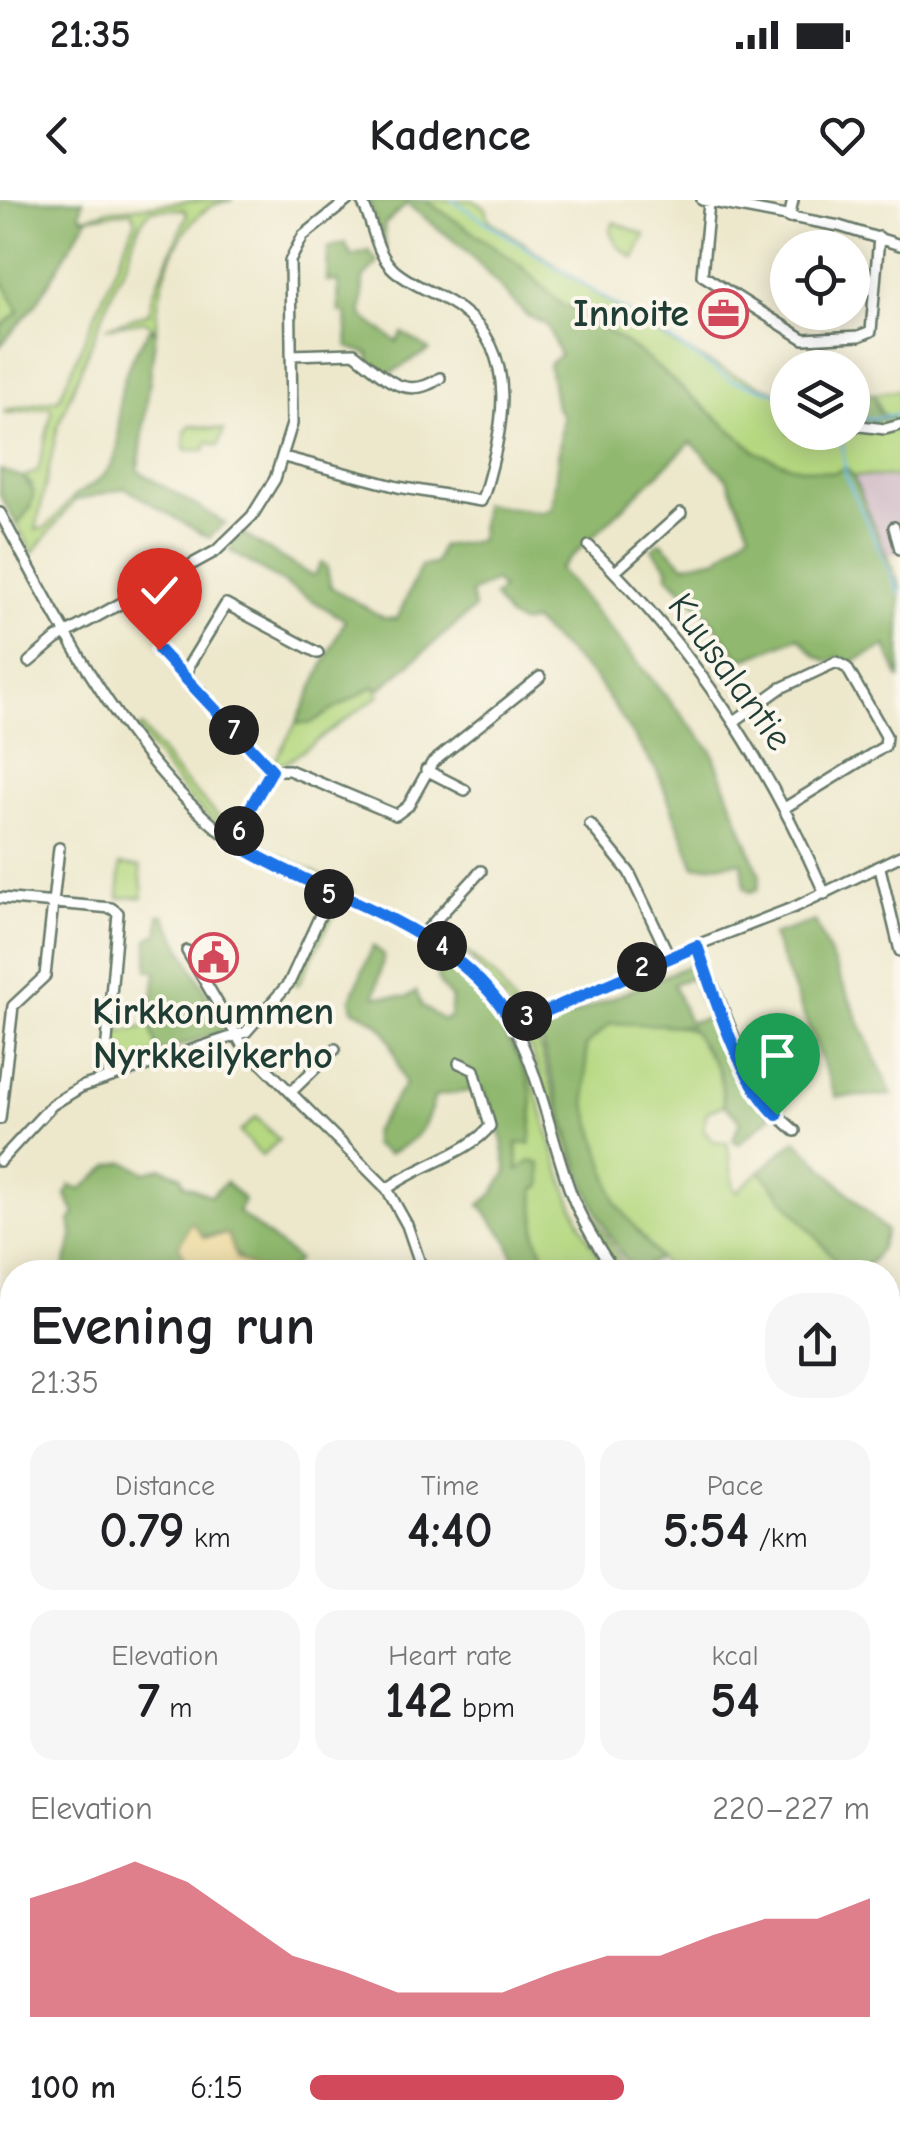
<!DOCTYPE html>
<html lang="en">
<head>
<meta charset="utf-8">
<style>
	body { margin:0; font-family:"Comic Neue",sans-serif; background:#f6f6f6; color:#202124; height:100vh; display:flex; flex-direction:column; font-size:38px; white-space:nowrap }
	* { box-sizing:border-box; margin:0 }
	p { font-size:32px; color:#757577 }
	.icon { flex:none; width:55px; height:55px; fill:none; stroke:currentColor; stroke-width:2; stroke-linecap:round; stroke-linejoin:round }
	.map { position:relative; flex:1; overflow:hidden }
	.panel { position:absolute; left:0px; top:1060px; width:900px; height:885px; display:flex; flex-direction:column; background:#fff; border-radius:40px 40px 0 0; box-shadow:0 5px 25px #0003 }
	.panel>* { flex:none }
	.controls { position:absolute; left:770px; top:30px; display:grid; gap:20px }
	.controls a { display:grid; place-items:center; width:100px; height:100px; border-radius:50%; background:#fff; box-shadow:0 5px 25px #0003; font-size:50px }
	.pin { position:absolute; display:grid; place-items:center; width:85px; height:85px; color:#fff; margin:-102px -42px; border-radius:50% 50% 50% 0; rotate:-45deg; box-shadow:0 0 10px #0007 }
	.pin .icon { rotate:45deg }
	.km { position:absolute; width:50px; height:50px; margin:-25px; border-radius:50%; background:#222; color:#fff; font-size:28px; line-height:50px; text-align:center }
	.round { display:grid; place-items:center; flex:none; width:105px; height:105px; border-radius:40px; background:#f6f6f6 }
	.head { display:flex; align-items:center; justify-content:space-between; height:170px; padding:0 30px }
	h1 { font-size:55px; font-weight:800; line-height:75px }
	.stats { display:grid; grid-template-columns:repeat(3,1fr); gap:15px; height:170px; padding:10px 30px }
	.stats div { display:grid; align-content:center; border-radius:25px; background:#f6f6f6; text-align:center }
	.stats b { font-size:50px; font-weight:800 }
	.stats small { font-size:28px; font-weight:400 }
	.stats p { font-size:28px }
	.chart { height:280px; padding:20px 30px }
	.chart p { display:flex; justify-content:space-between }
	.chart svg { width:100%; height:180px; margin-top:10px; fill:#d1495b; opacity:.7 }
	ul { padding:0 30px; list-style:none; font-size:32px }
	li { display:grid; grid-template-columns:160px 120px 1fr; align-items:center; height:75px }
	li i { height:25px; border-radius:12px; background:#d1495b }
	.status { display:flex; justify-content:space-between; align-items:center; height:70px; padding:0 50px; background:#fff; direction:ltr }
	.status svg { height:28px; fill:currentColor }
	header { display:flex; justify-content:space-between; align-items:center; height:130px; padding:0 30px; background:#fff; font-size:45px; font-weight:800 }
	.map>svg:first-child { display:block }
	.built { fill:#f7cfd3 }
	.industrial { fill:#d2bdc7 }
	.green { fill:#b5d880; stroke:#6a8a5a; stroke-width:2.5 }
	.forest { fill:#90b86e; stroke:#587a51; stroke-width:2.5 }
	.sand { fill:#eeda9e; stroke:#868c69; stroke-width:2.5 }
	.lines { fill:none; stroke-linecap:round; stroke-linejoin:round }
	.stream { stroke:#74beed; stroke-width:2.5 }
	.minor-tunnel { stroke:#c4c6ae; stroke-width:9; stroke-dasharray:9 4.5; stroke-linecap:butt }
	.minor-casing { stroke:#677969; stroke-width:14 }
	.major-casing { stroke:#677969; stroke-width:16 }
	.minor { stroke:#fff; stroke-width:9 }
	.major { stroke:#fff; stroke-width:11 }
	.rail { stroke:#1f3d34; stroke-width:2.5 }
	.route-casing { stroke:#fff; stroke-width:20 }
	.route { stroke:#1a73e8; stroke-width:12 }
	.labels { text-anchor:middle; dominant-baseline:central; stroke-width:8; stroke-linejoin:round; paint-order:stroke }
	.poi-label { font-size:38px; font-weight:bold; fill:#1f3d34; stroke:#fbf7ec; text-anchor:end }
	.street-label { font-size:38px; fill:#1f3d34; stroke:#fbf7ec }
</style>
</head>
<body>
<div class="status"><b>21:35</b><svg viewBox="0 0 49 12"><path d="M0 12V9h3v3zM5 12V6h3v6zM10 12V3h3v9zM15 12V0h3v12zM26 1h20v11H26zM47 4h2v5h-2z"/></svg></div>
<header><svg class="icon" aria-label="back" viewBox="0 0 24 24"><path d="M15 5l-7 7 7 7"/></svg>Kadence<svg class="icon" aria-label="heart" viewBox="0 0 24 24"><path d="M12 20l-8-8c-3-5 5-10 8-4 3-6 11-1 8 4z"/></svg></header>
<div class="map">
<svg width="900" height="1945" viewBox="0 0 900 1945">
	<rect width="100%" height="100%" fill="#fbf7ec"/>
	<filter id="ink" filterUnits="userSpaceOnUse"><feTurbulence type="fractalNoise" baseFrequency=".01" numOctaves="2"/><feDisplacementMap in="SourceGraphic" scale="20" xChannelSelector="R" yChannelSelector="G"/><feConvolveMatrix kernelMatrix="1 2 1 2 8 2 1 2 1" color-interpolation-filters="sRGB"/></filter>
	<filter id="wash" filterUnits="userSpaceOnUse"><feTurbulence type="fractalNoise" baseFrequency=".0048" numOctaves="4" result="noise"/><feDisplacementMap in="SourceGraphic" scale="40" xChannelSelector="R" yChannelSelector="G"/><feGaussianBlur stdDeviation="2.25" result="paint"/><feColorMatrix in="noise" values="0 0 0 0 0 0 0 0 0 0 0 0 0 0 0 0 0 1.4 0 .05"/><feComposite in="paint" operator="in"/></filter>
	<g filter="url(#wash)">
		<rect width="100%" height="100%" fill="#ede8cc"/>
		<path class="built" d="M 259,1932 L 339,1933 L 345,1945 L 237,1945 Z"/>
		<path class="industrial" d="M 853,276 L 900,277 L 900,352 L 887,357 Z
			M 0,1760 L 12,1809 L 12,1908 L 0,1875 Z"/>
		<path class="green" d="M 203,0 L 233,0 C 179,5 156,86 156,131 L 146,121 L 105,128 L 149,113 L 154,91 L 187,15 L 184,9 L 152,10 C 130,27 133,60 117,80 L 58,225 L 36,330 L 47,327 L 74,296 L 74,301 L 33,353 L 17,325 L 30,308 L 32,284 L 23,277 L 38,271 L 52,211 L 49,207 L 5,214 L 5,210 L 59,199 L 136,20 L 131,11 L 85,18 L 108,10 Z
			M 425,0 L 473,0 L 486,8 L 489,20 C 584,82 678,161 787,195 L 788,232 L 852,232 L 853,220 L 876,222 L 882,215 L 874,194 L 900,190 L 900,277 L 853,276 L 847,269 L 833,273 L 791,266 L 758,253 L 644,156 L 577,110 L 563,106 L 498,49 Z
			M 614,22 L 645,35 L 634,58 L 617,46 L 610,31 Z
			M 0,76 L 19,112 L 1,127 L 0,127 Z
			M 190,225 L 224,230 L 218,246 L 208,242 L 205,250 L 185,250 L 185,232 Z
			M 374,486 L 380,495 L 286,563 L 274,562 L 296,523 L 309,524 Z
			M 142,527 L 180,577 L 231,629 C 198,620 158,558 138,530 Z
			M 241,636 L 352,691 L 351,695 L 273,661 Z
			M 120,665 L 140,667 L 143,697 L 119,698 Z
			M 332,707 L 336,710 L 298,785 L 293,783 Z
			M 421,738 C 564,829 524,952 609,1072 L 598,1072 L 590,1059 L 590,1072 L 560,1072 L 543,1054 L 536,1036 L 534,990 L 518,971 L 517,943 L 530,944 L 532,899 L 513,841 L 504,834 L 466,777 Z
			M 465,751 L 495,776 L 519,812 L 511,809 Z
			M 610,823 C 686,824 714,816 724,905 L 707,912 L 703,928 L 713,941 L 727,942 L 734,988 L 737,992 L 760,971 L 846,1072 L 670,1072 L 616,1003 L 586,904 L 586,845 Z
			M 527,824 L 541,852 L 588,1007 L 627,1072 L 621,1072 C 570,999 558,913 524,831 Z
			M 150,826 L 159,853 L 123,865 L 112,851 L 112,833 Z
			M 256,917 L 279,940 L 262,956 L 240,932 Z
			M 0,1371 L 12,1386 L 12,1459 L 0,1462 Z
			M 900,1469 L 900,1521 L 888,1519 L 888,1486 Z
			M 888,1526 L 900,1528 L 900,1596 L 888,1599 Z
			M 0,1631 L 12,1679 L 12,1704 L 0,1706 Z
			M 900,1638 L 900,1945 L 799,1945 L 795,1933 L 888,1932 L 888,1640 Z
			M 547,1932 L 570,1933 L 578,1945 L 534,1945 Z"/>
		<path class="forest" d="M 0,0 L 83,0 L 80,15 L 87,19 L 36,104 L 0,146 L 0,127 L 19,112 L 0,76 Z
			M 368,0 L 425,0 L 520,65 L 563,106 L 577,110 L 644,156 L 758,253 L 791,266 L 833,273 L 845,268 L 853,276 L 900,387 L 900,480 L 886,446 L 848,464 L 838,457 L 829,462 L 816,456 L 799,437 L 748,458 L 739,457 L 704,411 L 668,376 L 668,367 L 652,349 L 661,342 L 684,365 L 718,358 L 750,331 L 727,279 L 691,242 L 559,369 L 712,551 L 760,676 L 758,689 L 750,692 L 745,688 L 742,662 L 695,667 L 658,573 L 595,478 L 533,421 L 522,424 L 508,417 L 494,397 L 502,389 L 495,381 L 471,393 L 474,409 L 380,489 L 374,486 L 309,524 L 296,523 L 345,420 L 229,350 L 241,333 L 310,375 L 315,375 L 321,363 L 326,365 L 331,387 L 384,418 L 397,419 L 421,366 L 435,364 L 441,346 L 479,341 L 483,304 L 542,312 L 552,308 L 563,215 L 556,208 L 549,164 L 560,155 L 547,125 L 526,115 L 466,50 L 407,4 L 384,25 L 386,55 Z
			M 345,43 L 352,56 L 369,51 L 378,63 L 363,78 L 362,116 L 397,142 L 403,133 L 429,150 L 387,175 L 371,168 L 369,154 L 348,147 L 346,113 L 339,112 L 338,82 L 327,81 L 328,48 Z
			M 150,129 L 156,131 L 138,271 L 225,323 L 209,338 L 125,288 L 74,301 L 74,296 C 141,260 108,236 124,179 C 129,160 140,145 150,129 Z
			M 853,193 L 874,194 L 878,212 L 894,219 L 853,220 Z
			M 0,270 L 23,277 L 34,292 L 30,308 L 17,325 L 0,295 Z
			M 159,715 L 164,715 L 226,830 L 159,853 L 150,826 L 156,771 L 148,770 L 148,739 L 159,733 Z
			M 815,721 L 892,895 L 836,897 L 772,735 Z
			M 373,746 L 384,755 L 375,796 L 407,797 L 416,791 L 422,806 L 443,820 L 450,817 L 452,798 C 438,785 434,776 440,758 L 446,757 C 454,773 471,781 482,796 C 490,806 494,819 501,830 C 530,871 537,893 530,944 L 517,943 L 518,970 L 530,961 L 540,964 L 542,985 L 534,990 L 536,1036 L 543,1054 L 560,1072 L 518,1072 L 508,1041 L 480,1005 L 493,994 L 507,972 L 499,923 L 482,889 L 435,896 C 426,928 419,940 388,954 L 373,945 L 373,932 L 405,884 C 388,845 398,829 353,809 L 351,799 Z
			M 697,762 L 717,808 L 705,811 L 691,777 L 673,784 L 689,822 L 720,816 L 757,901 L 771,916 L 739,944 L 733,940 L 740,920 L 724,905 L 720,872 L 689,826 L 611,823 L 586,845 L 586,904 L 616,1003 L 659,1058 L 635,1072 C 578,1004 566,912 537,830 Z
			M 796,940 L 886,1031 C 881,1051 869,1073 846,1072 L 760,971 Z
			M 125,962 L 145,972 L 162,968 L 181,976 L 183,984 L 211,996 L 226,982 L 244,1000 L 238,1012 L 298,1060 L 288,1072 C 255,1072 237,1068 227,1034 C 213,1033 201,1038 186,1037 L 185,1058 L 175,1072 L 63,1072 L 73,1037 L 70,1020 L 75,1014 L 66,995 L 70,985 L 80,990 L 111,965 Z
			M 711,1932 L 795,1933 L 799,1945 L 711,1945 Z
			M 578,1933 L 662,1933 L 665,1945 L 618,1945 L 619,1940 L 606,1937 L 587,1945 Z"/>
		<path class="sand" d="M 191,1021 L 204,1038 L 228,1034 L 236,1058 L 261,1072 L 175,1072 L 185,1058 L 179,1046 Z"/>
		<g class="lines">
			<path class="stream" d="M 452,0 L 640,121
				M 647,125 L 731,180 L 788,196
				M 852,214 L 870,219 L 900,214
				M 841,232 L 846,277 L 900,394
				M 888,1692 L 893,1703"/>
		</g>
	</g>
	<g filter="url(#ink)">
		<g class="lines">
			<path class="minor-tunnel" d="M 183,1932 L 195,1945"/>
			<defs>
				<path id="minor" d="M 702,0 L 839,26 L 900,45
					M 709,3 L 702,75 L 804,139 L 859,136 L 871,131 L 879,37
					M 789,18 L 793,0
					M 291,155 L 354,153 C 383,175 404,203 440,178
					M 852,225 L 885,229 L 900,225
					M 284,257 L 398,287 L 481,301 L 485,291 C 502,231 521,154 461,110 C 441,94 413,87 394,70 C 374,52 374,22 361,0
					M 0,313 C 63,430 144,592 262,660 C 333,701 423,717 481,779 C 536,839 544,920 571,993 C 582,1022 598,1047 615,1072
					M 894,327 L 900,349
					M 589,346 C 697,453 764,557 825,694
					M 615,372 L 681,313
					M 159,450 L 187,476
					M 318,453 L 226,404 L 189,465 L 187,476 L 272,570 L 289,570 L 396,615 L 408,606 L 432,563 L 540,477
					M 29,462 L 56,439 L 216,351 L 252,316 L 275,279 L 292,224 L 290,61 L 303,36 L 348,0
					M 736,520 L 781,488 L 830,465 L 836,462 L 847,468 L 886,536 L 885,546 L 786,607
					M 426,570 L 465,590
					M 590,624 L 629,672 L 669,756
					M 231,641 L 272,570
					M 880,668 L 900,751
					M 0,698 L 111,708 L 118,713 L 106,854 L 109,875
					M 423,734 L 481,671
					M 697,745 L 750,877 L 764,903 L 795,931
					M 187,751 L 241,843 L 387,989 L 407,1025 L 423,1072
					M 514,825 L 669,756 L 795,707 L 900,656
					M 291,892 L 335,849
					M 0,919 L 13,806 L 45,776 L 59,648
					M 0,961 L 52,905 L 81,887 L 246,832 L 289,783 L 330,694
					M 387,989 C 416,966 470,953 490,926 L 474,870 L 459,863
					M 0,1276 L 12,1273
					M 888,1308 L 900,1298
					M 888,1355 L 900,1372
					M 0,1488 L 12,1476
					M 8,1507 L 12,1532
					M 392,1932 L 404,1939 L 412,1932
					M 108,1945 L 129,1932
					M 126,1945 L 147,1932
					M 357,1945 L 358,1943
					M 368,1945 L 368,1941 L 390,1932"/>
				<path id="major" d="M 888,1611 L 900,1609
					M 888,1622 L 900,1620
					M 180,1945 L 202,1932
					M 212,1945 L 233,1932
					M 678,1945 L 679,1932"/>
			</defs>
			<use href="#minor" class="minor-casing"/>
			<use href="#major" class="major-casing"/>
			<use href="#minor" class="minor"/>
			<use href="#major" class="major"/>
			<path class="rail" d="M 0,1777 L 12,1823
				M 1,1811 L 12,1855
				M 33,1932 L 36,1945"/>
		</g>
	</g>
	<g class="lines" filter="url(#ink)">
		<defs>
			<path id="route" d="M 159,450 L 272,570 L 231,641 C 328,701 452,721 514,825 L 697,746 C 714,795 739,880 777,915"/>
		</defs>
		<use href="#route" class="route-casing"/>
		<use href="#route" class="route"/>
	</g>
	<defs>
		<symbol id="office-ring" viewBox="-11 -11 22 22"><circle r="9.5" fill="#fbf7ec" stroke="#d1495b" stroke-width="1.5"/><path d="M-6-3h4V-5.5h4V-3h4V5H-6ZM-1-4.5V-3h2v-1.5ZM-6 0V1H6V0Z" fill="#d1495b"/></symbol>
		<symbol id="civic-ring" viewBox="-11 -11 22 22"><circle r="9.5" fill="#fbf7ec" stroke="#d1495b" stroke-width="1.5"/><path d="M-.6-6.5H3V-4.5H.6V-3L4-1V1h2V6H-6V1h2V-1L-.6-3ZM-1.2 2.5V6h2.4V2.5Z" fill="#d1495b"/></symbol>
	</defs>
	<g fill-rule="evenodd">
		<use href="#office-ring" x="696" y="86" width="55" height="55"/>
		<use href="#civic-ring" x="186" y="730" width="55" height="55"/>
	</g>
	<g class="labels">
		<g class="poi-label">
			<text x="689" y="114">Innoite</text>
			<text x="213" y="812" text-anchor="middle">Kirkkonummen<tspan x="213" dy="44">Nyrkkeilykerho</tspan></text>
		</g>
		<g class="street-label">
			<text transform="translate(730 472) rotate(54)">Kuusalantie</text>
		</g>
	</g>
</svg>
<div class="controls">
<a><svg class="icon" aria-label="locate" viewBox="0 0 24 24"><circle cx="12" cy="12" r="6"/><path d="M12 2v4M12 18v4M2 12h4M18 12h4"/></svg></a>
<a><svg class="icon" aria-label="layers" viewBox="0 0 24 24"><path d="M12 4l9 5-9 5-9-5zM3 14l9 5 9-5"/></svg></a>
</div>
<div class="pin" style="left:777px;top:915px;background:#1e9e55"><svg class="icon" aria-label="arrive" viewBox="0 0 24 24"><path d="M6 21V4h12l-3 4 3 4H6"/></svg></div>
<div class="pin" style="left:159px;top:450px;background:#d93025"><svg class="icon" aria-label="check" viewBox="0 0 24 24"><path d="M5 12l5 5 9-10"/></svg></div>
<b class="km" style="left:642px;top:767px">2</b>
<b class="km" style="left:527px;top:816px">3</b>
<b class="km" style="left:442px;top:746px">4</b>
<b class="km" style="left:329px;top:694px">5</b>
<b class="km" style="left:239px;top:631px">6</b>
<b class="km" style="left:234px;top:530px">7</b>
<section class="panel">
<div class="head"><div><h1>Evening run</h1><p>21:35</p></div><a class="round"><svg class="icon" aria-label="share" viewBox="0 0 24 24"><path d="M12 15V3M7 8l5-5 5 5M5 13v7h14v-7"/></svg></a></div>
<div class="stats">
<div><p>Distance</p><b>0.79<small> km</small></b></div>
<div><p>Time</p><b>4:40</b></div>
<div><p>Pace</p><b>5:54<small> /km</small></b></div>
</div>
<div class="stats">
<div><p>Elevation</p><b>7<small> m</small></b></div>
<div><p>Heart rate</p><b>142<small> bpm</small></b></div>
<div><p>kcal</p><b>54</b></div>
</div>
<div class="chart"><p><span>Elevation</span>220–227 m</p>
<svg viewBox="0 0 160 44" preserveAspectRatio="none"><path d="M0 44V15L10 11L20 6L30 11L40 20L50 29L60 33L70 38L80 38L90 38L100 33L110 29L120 29L130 24L140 20L150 20L160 15V44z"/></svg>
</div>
<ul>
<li><b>100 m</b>6:15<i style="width:56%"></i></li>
</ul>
</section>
</div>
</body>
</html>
